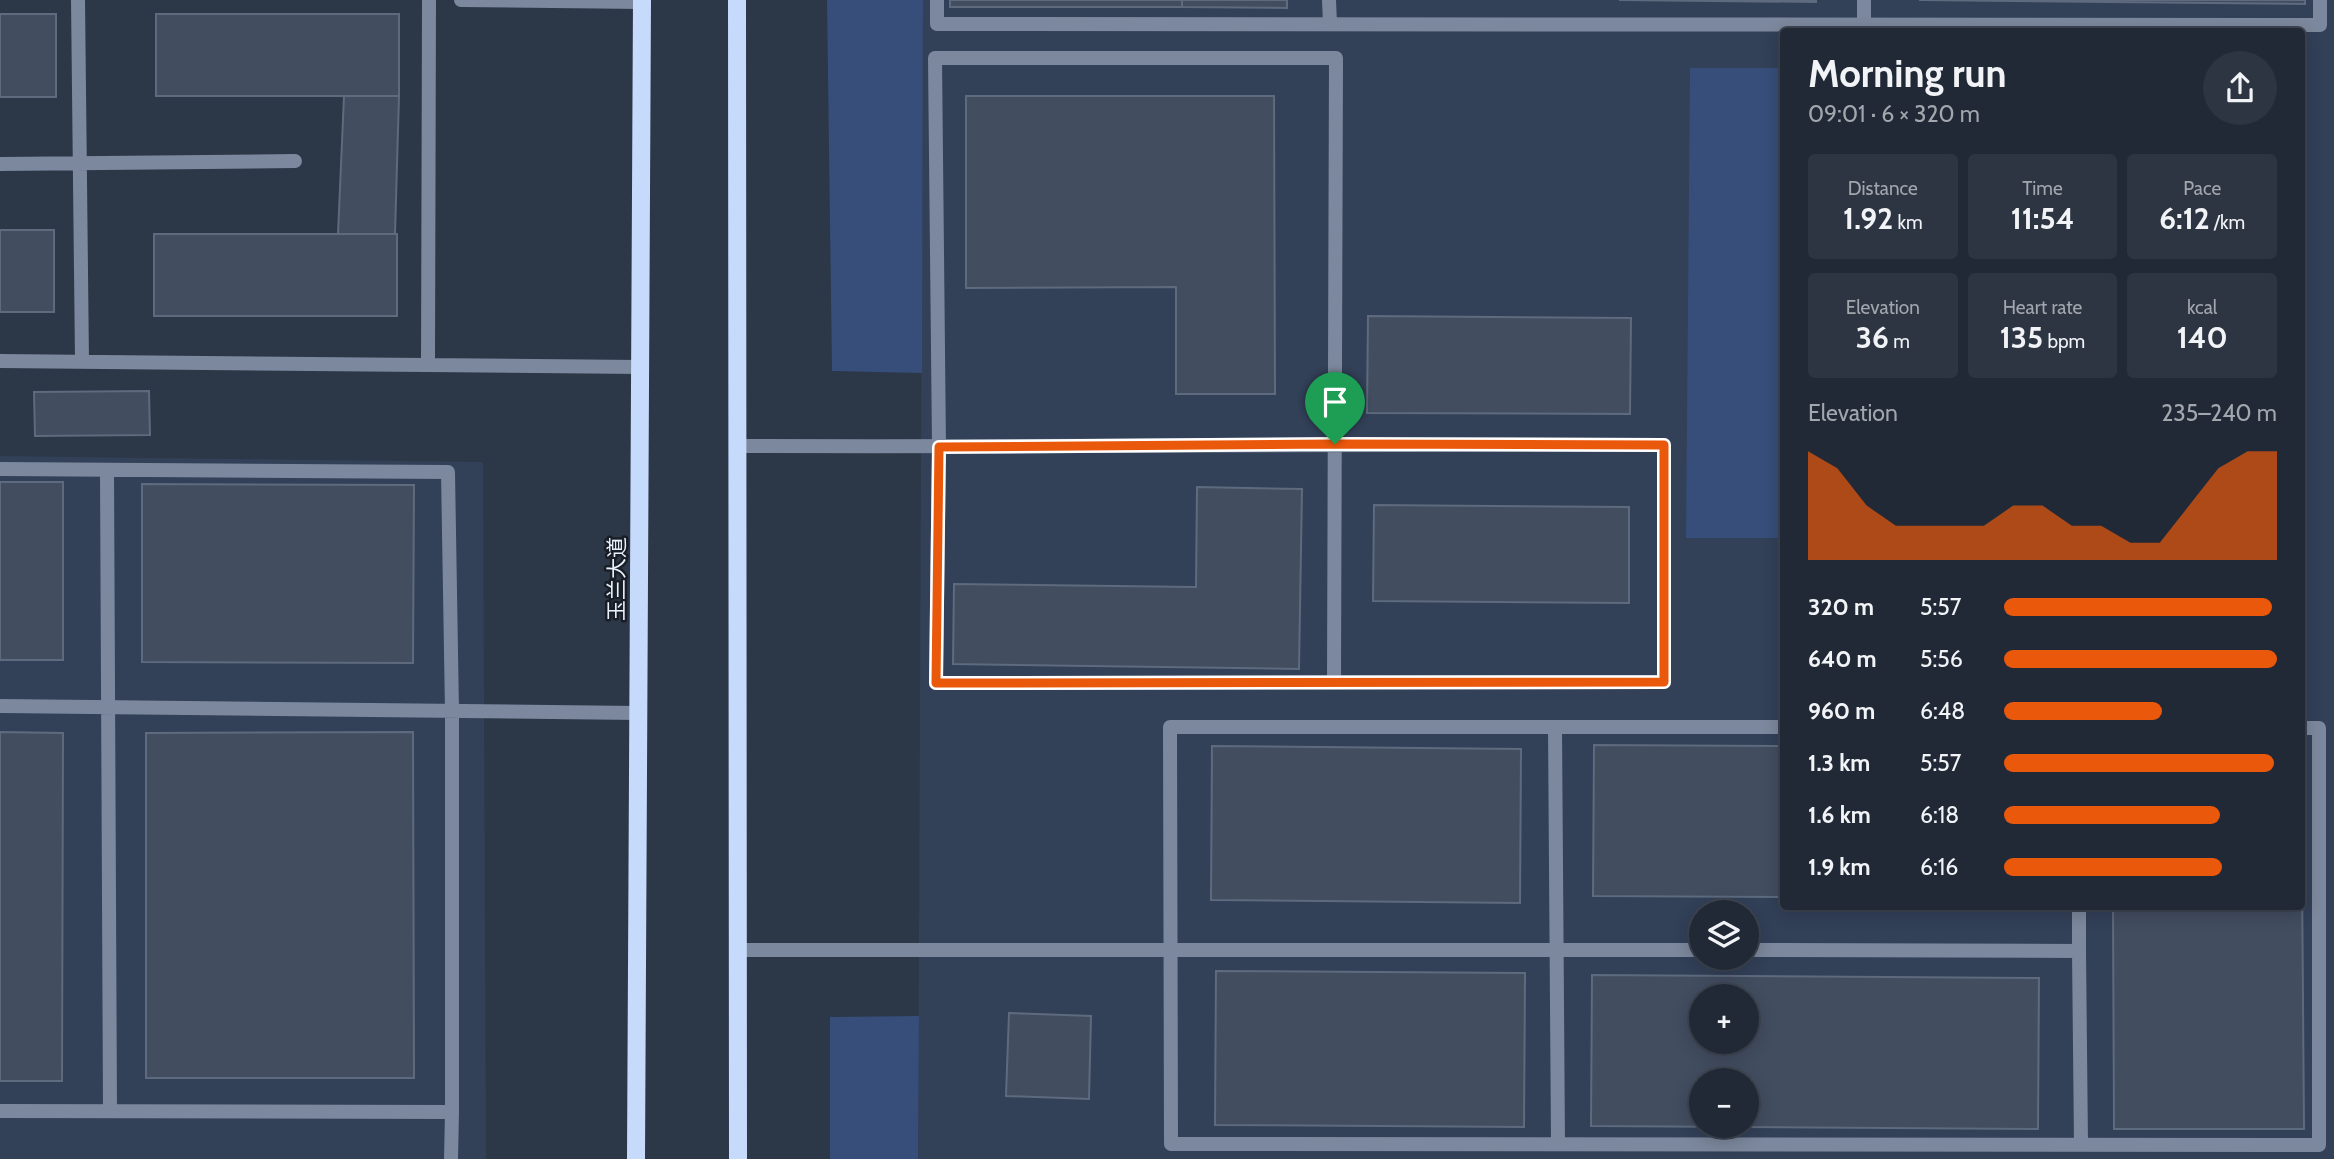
<!DOCTYPE html>
<html lang="en">
<head>
<meta charset="utf-8">
<style>
	body { margin:0; font-family:Cabin,"Noto Sans SC",sans-serif; background:#2d3542; color:#f1f3f6; height:100vh; display:flex; flex-direction:column; font-size:26px; white-space:nowrap }
	* { box-sizing:border-box; margin:0 }
	p { font-size:23px; color:#a2a6ad }
	.icon { flex:none; width:38px; height:38px; fill:none; stroke:currentColor; stroke-width:2; stroke-linecap:round; stroke-linejoin:round }
	.map { position:relative; flex:1; overflow:hidden }
	.side { position:absolute; left:1780px; top:28px; width:525px; height:882px; display:flex; flex-direction:column; background:#212936; border-radius:7px; box-shadow:0 4px 18px #0003,0 0 0 2px #3e4551 }
	.side>* { flex:none }
	.fabs { position:absolute; left:1689px; top:900px; display:grid; gap:14px }
	.fabs a { display:grid; place-items:center; width:70px; height:70px; border-radius:50%; background:#212936; box-shadow:0 4px 18px #0003,0 0 0 2px #3e4551; font-size:35px }
	.pin { position:absolute; display:grid; place-items:center; width:60px; height:60px; color:#fff; margin:-72px -30px; border-radius:50% 50% 50% 0; rotate:-45deg; box-shadow:0 0 7px #0007 }
	.pin .icon { rotate:45deg }
	.round { display:grid; place-items:center; flex:none; width:74px; height:74px; border-radius:37px; background:#2d3542 }
	.summary { display:flex; align-items:center; justify-content:space-between; height:119px; padding:0 28px }
	h1 { font-size:38px; font-weight:700; line-height:52px }
	.figures { display:grid; grid-template-columns:repeat(3,1fr); gap:10px; height:119px; padding:7px 28px }
	.figures div { display:grid; align-content:center; border-radius:7px; background:#2d3542; text-align:center }
	.figures b { font-size:30px; font-weight:700 }
	.figures small { font-size:19px; font-weight:400 }
	.figures p { font-size:19px }
	.chart { height:196px; padding:14px 28px }
	.chart p { display:flex; justify-content:space-between }
	.chart svg { width:100%; height:126px; margin-top:7px; fill:#ea580c; opacity:.7 }
	ul { padding:0 28px; list-style:none; font-size:23px }
	li { display:grid; grid-template-columns:112px 84px 1fr; align-items:center; height:52px }
	li i { height:18px; border-radius:9px; background:#ea580c }
	.map>svg:first-child { display:block }
	.built { fill:#324058; fill-rule:evenodd }
	.green { fill:#364e79 }
	.building { fill:#424d60; stroke:#5e6a7e; stroke-width:2; fill-rule:evenodd }
	.lines { fill:none; stroke-linecap:round; stroke-linejoin:round }
	.service { stroke:#7c889d; stroke-width:14 }
	.primary { stroke:#c6dafc; stroke-width:18 }
	.route-casing { stroke:#fff; stroke-width:14 }
	.route { stroke:#ea580c; stroke-width:9 }
	.labels { text-anchor:middle; dominant-baseline:central; stroke-width:5; stroke-linejoin:round; paint-order:stroke }
	.street-label { font-size:21px; fill:#eaf1fd; stroke:#191e26 }
</style>
</head>
<body>
<div class="map">
<svg width="2334" height="1159" viewBox="0 0 2334 1159">
	<rect width="100%" height="100%" fill="#2c3748"/>
	<path class="built" d="M 923,0 L 2334,0 L 2334,1159 L 918,1159 ZM 1783,32 L 2301,32 L 2301,906 L 1783,906 ZM 1701,912 L 1746,912 L 1746,957 L 1701,957 ZM 1701,996 L 1746,996 L 1746,1041 L 1701,1041 ZM 1701,1080 L 1746,1080 L 1746,1125 L 1701,1125 Z
		M 0,456 L 483,462 L 486,1159 L 0,1159 Z"/>
	<path class="green" d="M 827,0 L 923,0 L 922,373 L 832,371 Z
		M 1690,68 L 1783,68 L 1783,538 L 1686,538 Z
		M 2301,72 L 2304,72 L 2301,508 Z
		M 919,1016 L 918,1159 L 830,1159 L 830,1017 Z"/>
	<path class="building" d="M 950,0 L 1182,0 L 1182,7 L 950,7 Z
		M 1182,0 L 1287,0 L 1287,8 L 1182,7 Z
		M 1619,0 L 1816,0 L 1816,2 Z
		M 1919,0 L 2305,0 L 2305,4 Z
		M 0,14 L 56,14 L 56,97 L 0,97 Z
		M 156,14 L 399,14 L 399,96 L 156,96 Z
		M 344,96 L 399,96 L 395,234 L 338,234 Z
		M 966,96 L 1274,96 L 1275,394 L 1176,394 L 1176,287 L 966,288 Z
		M 0,230 L 54,230 L 54,312 L 0,312 Z
		M 154,234 L 397,234 L 397,316 L 154,316 Z
		M 1368,316 L 1631,318 L 1630,414 L 1367,413 Z
		M 149,391 L 150,435 L 35,436 L 34,392 Z
		M 0,482 L 63,482 L 63,660 L 0,660 Z
		M 142,484 L 414,485 L 413,663 L 142,662 Z
		M 1197,487 L 1302,489 L 1299,669 L 953,664 L 954,584 L 1196,587 Z
		M 1374,505 L 1629,507 L 1629,603 L 1373,601 Z
		M 0,732 L 63,733 L 62,1081 L 0,1081 Z
		M 413,732 L 414,1078 L 146,1078 L 146,733 Z
		M 1594,745 L 1783,746 L 1783,897 L 1593,896 Z
		M 1212,746 L 1521,749 L 1520,903 L 1211,900 Z
		M 2301,749 L 2304,1129 L 2114,1129 L 2113,906 L 2301,906 Z
		M 1216,971 L 1525,973 L 1524,1127 L 1215,1125 Z
		M 1592,975 L 2039,978 L 2038,1129 L 1591,1126 ZM 1701,996 L 1746,996 L 1746,1041 L 1701,1041 ZM 1701,1080 L 1746,1080 L 1746,1125 L 1701,1125 Z
		M 1009,1013 L 1091,1016 L 1089,1099 L 1006,1096 Z"/>
	<g class="lines">
		<path class="service" d="M 78,0 L 82,361
			M 461,0 L 642,2
			M 937,0 L 937,24 L 2320,25 L 2320,0
			M 1329,0 L 1330,24
			M 1864,0 L 1864,25
			M 0,164 L 295,161
			M 0,361 L 640,367
			M 428,365 L 429,0
			M 737,446 C 1046,447 1355,444 1664,445 L 1664,682 L 936,683 L 939,447 L 935,58 L 1336,58 L 1334,681
			M 0,469 L 448,472 L 452,711 L 452,1112
			M 107,470 L 110,1111
			M 0,706 L 638,713
			M 1555,727 L 1558,1144
			M 1783,727 L 1170,727 L 1171,1144 L 2319,1145 L 2319,728 L 2301,728
			M 738,950 L 1701,950
			M 1746,950 L 2079,951 L 2079,906
			M 2079,951 L 2081,1145
			M 0,1111 L 452,1112 L 451,1159"/>
		<path class="primary" d="M 737,0 L 738,1159
			M 636,1159 L 642,0"/>
	</g>
	<g class="lines">
		<defs>
			<path id="route" d="M 1335,444 L 1664,445 L 1664,682 L 936,683 L 939,447 Z"/>
		</defs>
		<use href="#route" class="route-casing"/>
		<use href="#route" class="route"/>
	</g>
	<g class="labels">
		<g class="street-label">
			<text transform="translate(616 579) rotate(-90)">玉兰大道</text>
		</g>
	</g>
</svg>
<div class="fabs">
<a><svg class="icon" aria-label="layers" viewBox="0 0 24 24"><path d="M12 4l9 5-9 5-9-5zM3 14l9 5 9-5"/></svg></a>
<a>+</a>
<a>−</a>
</div>
<div class="pin" style="left:1335px;top:444px;background:#1e9e55"><svg class="icon" aria-label="arrive" viewBox="0 0 24 24"><path d="M6 21V4h12l-3 4 3 4H6"/></svg></div>
<section class="side">
<div class="summary"><div><h1>Morning run</h1><p>09:01 · 6 × 320 m</p></div><a class="round"><svg class="icon" aria-label="share" viewBox="0 0 24 24"><path d="M12 15V3M7 8l5-5 5 5M5 13v7h14v-7"/></svg></a></div>
<div class="figures">
<div><p>Distance</p><b>1.92<small> km</small></b></div>
<div><p>Time</p><b>11:54</b></div>
<div><p>Pace</p><b>6:12<small> /km</small></b></div>
</div>
<div class="figures">
<div><p>Elevation</p><b>36<small> m</small></b></div>
<div><p>Heart rate</p><b>135<small> bpm</small></b></div>
<div><p>kcal</p><b>140</b></div>
</div>
<div class="chart"><p><span>Elevation</span>235–240 m</p>
<svg viewBox="0 0 160 44" preserveAspectRatio="none"><path d="M0 44V6L10 12L20 25L30 32L40 32L50 32L60 32L70 25L80 25L90 32L100 32L110 38L120 38L130 25L140 12L150 6L160 6V44z"/></svg>
</div>
<ul>
<li><b>320 m</b>5:57<i style="width:98%"></i></li>
<li><b>640 m</b>5:56<i style="width:100%"></i></li>
<li><b>960 m</b>6:48<i style="width:58%"></i></li>
<li><b>1.3 km</b>5:57<i style="width:99%"></i></li>
<li><b>1.6 km</b>6:18<i style="width:79%"></i></li>
<li><b>1.9 km</b>6:16<i style="width:80%"></i></li>
</ul>
</section>
</div>
</body>
</html>
